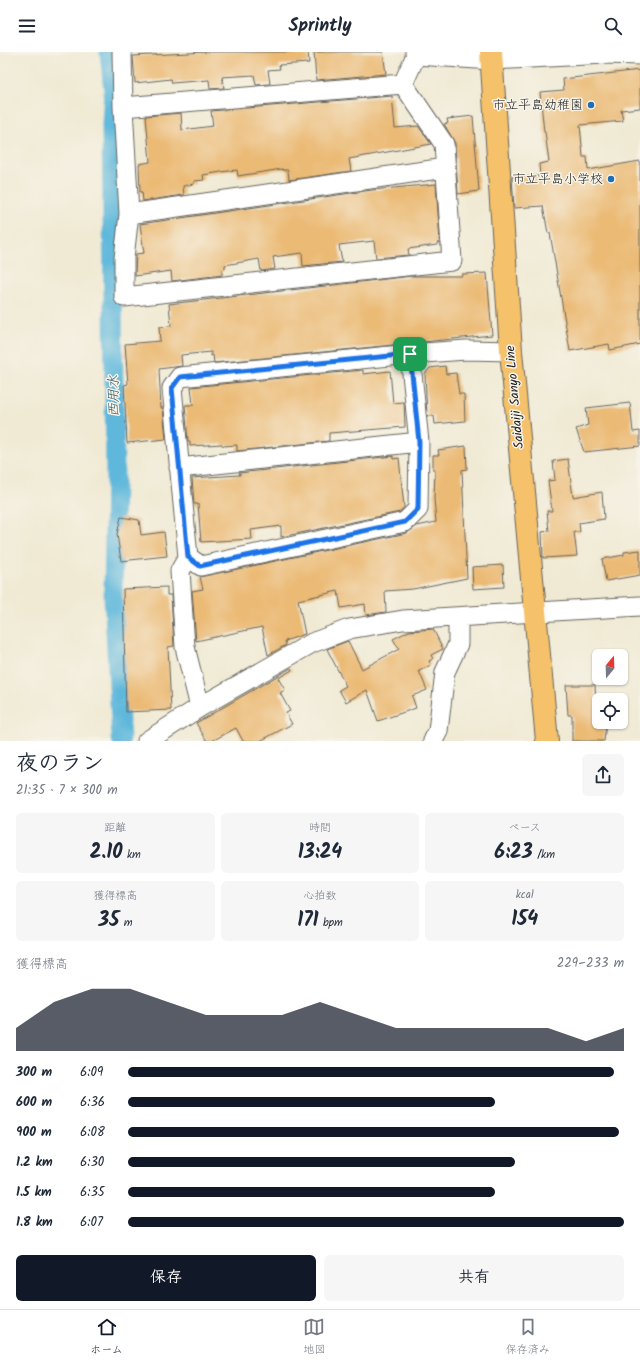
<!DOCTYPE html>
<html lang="ja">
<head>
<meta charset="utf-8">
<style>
	body { margin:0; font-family:Kalam,"Klee One",sans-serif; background:#f6f6f7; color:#1f2937; height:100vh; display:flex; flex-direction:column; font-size:15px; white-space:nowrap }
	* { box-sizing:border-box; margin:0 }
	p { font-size:13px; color:#747a83 }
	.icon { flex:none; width:22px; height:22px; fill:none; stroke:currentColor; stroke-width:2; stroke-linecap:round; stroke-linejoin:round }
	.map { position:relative; height:689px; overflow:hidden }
	.drawer { display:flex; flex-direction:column; background:#fff; flex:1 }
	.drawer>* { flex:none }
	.needle { width:26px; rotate:19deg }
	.fabs { position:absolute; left:592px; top:597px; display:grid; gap:8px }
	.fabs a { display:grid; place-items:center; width:36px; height:36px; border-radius:6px; background:#fff; box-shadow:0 1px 3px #0004; font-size:20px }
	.pin { position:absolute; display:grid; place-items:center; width:34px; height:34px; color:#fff; margin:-17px; border-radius:8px; box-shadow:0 2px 6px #0006 }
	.round { display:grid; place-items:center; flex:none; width:42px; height:42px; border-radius:6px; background:#f6f6f7 }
	.head { display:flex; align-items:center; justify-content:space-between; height:68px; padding:0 16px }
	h1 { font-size:22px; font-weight:700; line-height:30px }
	.figures { display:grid; grid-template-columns:repeat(3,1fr); gap:6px; height:68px; padding:4px 16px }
	.figures div { display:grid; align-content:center; border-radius:6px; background:#f6f6f7; text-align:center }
	.figures b { font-size:20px; font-weight:700 }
	.figures small { font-size:11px; font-weight:400 }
	.figures p { font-size:11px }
	.chart { height:112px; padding:8px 16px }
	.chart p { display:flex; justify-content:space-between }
	.chart svg { width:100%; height:72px; margin-top:4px; fill:#111827; opacity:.7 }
	.action { display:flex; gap:8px; margin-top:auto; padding:8px 16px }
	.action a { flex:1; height:46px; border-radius:6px; background:#111827; color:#fff; font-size:16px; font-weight:700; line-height:46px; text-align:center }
	.action a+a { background:#f6f6f7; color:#1f2937 }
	ul { padding:0 16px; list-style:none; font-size:13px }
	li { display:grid; grid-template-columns:64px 48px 1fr; align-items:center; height:30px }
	li i { height:10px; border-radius:5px; background:#111827 }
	header { display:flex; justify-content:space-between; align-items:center; height:52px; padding:0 16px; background:#fff; font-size:18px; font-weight:700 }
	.dock { display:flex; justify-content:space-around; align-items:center; height:56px; border-top:1px solid #e0e1e3; background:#fff; font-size:11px; color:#747a83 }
	.dock a { display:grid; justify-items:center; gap:2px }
	.dock .active { color:#111827 }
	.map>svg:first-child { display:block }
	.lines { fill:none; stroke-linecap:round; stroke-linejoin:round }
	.canal { stroke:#5eb8db; stroke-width:19 }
	.building { fill:#ebba75 }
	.minor-casing { stroke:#66645c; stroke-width:21 }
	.primary-casing { stroke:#66645c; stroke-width:24 }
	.minor { stroke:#fff; stroke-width:19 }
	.primary { stroke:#f5c16b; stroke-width:22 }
	.route-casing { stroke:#fff; stroke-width:8 }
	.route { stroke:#1a73e8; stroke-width:5 }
	.poi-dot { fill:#1f6fb2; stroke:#f7f3e8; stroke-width:1.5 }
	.labels { text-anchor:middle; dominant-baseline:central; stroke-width:3; stroke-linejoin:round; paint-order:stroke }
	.poi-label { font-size:13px; fill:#1c1c1c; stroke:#f7f3e8; text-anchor:end }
	.street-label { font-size:13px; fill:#1c1c1c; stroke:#f7f3e8 }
	.water-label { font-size:14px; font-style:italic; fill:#365a68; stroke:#f7f3e8 }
</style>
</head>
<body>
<header><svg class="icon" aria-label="menu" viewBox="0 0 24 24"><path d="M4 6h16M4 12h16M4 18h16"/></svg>Sprintly<svg class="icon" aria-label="search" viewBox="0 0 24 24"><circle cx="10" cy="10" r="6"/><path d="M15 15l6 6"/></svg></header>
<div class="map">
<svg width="640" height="689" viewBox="0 0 640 689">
	<rect width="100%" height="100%" fill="#f7f3e8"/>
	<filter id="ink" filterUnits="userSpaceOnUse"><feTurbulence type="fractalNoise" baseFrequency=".025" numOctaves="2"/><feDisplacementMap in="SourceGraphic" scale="8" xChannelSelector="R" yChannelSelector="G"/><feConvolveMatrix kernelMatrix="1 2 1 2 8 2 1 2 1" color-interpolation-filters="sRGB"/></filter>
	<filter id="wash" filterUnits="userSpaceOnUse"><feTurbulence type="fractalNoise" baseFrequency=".012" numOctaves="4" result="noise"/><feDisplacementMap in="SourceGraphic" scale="16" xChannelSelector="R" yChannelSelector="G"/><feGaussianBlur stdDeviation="0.9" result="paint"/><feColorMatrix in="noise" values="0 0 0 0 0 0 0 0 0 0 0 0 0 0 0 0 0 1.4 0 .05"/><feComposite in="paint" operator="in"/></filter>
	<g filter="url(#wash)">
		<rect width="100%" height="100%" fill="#f0ead4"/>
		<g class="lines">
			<path class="canal" d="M 109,0 L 113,38 L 111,72 L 115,426 L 113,544 L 121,687"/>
		</g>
		<g id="blocks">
			<path class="building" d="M 207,0 L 308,0 L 309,11 L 279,13 L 280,17 L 268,18 L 270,32 L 256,33 L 254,23 L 222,25 L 224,36 L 210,37 L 209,28 L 172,31 L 171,27 L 135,31 L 133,4 Z
				M 314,0 L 383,0 L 386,22 L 316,28 Z
				M 640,18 L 640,56 L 621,58 L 623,69 L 580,73 L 583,105 L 587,105 L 588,118 L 640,109 L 640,292 L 610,298 L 609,292 L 570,299 L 550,181 L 548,181 L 543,154 L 514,156 L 512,125 L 540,124 L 539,112 L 549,110 L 545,80 L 544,80 L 540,40 L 564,38 L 563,27 Z
				M 392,44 L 395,76 L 418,74 L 431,92 L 349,107 L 351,119 L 289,128 L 288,118 L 283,118 L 282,117 L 238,124 L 237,118 L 221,120 L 203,123 L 204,128 L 194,129 L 194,132 L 183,134 L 184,143 L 143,149 L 142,140 L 140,140 L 139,112 L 150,110 L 146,64 L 181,61 L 182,78 L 213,74 L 211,59 Z
				M 473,64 L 479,139 L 458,142 L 455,91 L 444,72 L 448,71 L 447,67 Z
				M 436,132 L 440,190 L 437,191 L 437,193 L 408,197 L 409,203 L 376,206 L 374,189 L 339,193 L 342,210 L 303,214 L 302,201 L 273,205 L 275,217 L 261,219 L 259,207 L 225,213 L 225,217 L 222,218 L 222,223 L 172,229 L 171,219 L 135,224 L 136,202 L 144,201 L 140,172 L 372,138 Z
				M 487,221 L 492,283 L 214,311 L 213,303 L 211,304 L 211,300 L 181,303 L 182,314 L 159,317 L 161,356 L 163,356 L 166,387 L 127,391 L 124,333 L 128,332 L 125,292 L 160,289 L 159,275 L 171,274 L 169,252 L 412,224 L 462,224 L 462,222 Z
				M 445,314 L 446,322 L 456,321 L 459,342 L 464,342 L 465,369 L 435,372 L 434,364 L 427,364 L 425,322 L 430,316 Z
				M 363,318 L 363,322 L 390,319 L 393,351 L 404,350 L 405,375 L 329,381 L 329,389 L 237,399 L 237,393 L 223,394 L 222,392 L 190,394 L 190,389 L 188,389 L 185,353 L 193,353 L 191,335 Z
				M 630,351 L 633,380 L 640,379 L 640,394 L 584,400 L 576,377 L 588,373 L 586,356 Z
				M 466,394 L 467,417 L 462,418 L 463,440 L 467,526 L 413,537 L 385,539 L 386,560 L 366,563 L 365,552 L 341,556 L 338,539 L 298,548 L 305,582 L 285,589 L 286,593 L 268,603 L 262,575 L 196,589 L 192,539 L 203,537 L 200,525 L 407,481 L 417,474 L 436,470 L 434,446 L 435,418 L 433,418 L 433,403 L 439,403 L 438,398 Z
				M 393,404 L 393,407 L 399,406 L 404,455 L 400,460 L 281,485 L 281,474 L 251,478 L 252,487 L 201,490 L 198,452 L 194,452 L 192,426 L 240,423 L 239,421 Z
				M 568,407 L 573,445 L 602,440 L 604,467 L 579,471 L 580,480 L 574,480 L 577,504 L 543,506 L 542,480 L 549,479 L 547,459 L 552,459 L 548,429 L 555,428 L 553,409 Z
				M 121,465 L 139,468 L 141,483 L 164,480 L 167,504 L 121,509 L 117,482 Z
				M 640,498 L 640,523 L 606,529 L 602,507 L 624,503 L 624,500 Z
				M 503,513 L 504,535 L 473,537 L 472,515 Z
				M 167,535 L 167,543 L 171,543 L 174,594 L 168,595 L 171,658 L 126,660 L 123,537 Z
				M 433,577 L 443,597 L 431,603 L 433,607 L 429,609 L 431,613 L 419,619 L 427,638 L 412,644 L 416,656 L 378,669 L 367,638 L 346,650 L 339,638 L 346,634 L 327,597 L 348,589 L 362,617 L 399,597 L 393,587 L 409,579 Z
				M 291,616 L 292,618 L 278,626 L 285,638 L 280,641 L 290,659 L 286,661 L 292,672 L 260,689 L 243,689 L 236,676 L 212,689 L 207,689 L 196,671 Z
				M 566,633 L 595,633 L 596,655 L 599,655 L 599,670 L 606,671 L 604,689 L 572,689 L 572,663 L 568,663 Z"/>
		</g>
	</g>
	<g filter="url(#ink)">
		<use href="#blocks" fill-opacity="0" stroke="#66645c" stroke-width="1"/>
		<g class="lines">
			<defs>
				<path id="minor" d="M 122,0 L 123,55 L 129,162 L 124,206 L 124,245 L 452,209 L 444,92 L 403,32 L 416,3 L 415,0
					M 416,3 L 492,8 L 605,2 L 640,3
					M 123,55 L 403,32
					M 129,162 L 445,116
					M 410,302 L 419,390 L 418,457 L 405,470 L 201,514 L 188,505 L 172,336 L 180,325 Z
					M 410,302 L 466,298 L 511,299
					M 179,416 L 419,390
					M 188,505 L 180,519 L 185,595 L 200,655
					M 147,689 L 200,655 L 312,591 L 349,577 L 403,568 L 640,554
					M 433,689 L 438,679 L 445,620 L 458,592 L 458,565"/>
				<path id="primary" d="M 491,0 L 511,299 L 547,689"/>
			</defs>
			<use href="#minor" class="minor-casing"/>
			<use href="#primary" class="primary-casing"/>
			<use href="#minor" class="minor"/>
			<use href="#primary" class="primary"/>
		</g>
	</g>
	<g class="lines" filter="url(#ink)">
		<defs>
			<path id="route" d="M 410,302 L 419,390 L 418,457 L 405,470 L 200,514 L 188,505 L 172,336 L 180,325 Z"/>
		</defs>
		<use href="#route" class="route-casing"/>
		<use href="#route" class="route"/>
	</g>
	<g class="poi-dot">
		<circle cx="591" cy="53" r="4"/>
		<circle cx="611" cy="127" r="4"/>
	</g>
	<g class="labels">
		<g class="poi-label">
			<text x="583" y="53">市立平島幼稚園</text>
			<text x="603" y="127">市立平島小学校</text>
		</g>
		<g class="street-label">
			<text transform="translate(515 345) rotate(-95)">Saidaiji Sanyo Line</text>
		</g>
		<g class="water-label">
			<text transform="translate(114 344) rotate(-91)">西用水</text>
		</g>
	</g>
</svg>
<div class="fabs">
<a><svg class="needle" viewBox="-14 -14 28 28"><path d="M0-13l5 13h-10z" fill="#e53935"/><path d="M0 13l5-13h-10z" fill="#747a83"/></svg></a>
<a><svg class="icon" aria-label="locate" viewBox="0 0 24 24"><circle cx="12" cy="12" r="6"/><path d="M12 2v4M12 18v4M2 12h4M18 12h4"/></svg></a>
</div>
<div class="pin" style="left:410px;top:302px;background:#1e9e55"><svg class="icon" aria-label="arrive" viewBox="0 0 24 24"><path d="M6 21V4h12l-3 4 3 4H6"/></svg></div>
</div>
<section class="drawer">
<div class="head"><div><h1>夜のラン</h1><p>21:35 · 7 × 300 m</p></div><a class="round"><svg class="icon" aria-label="share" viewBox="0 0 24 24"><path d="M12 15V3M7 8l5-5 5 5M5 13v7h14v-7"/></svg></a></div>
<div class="figures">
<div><p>距離</p><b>2.10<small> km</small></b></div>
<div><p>時間</p><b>13:24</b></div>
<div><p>ペース</p><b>6:23<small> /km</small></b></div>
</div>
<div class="figures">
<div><p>獲得標高</p><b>35<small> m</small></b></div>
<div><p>心拍数</p><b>171<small> bpm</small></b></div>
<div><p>kcal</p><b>154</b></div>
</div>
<div class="chart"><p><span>獲得標高</span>229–233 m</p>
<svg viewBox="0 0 160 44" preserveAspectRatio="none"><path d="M0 44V30L10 14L20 6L30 6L40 14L50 22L60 22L70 22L80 14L90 22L100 30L110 30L120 30L130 30L140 30L150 38L160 30V44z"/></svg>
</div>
<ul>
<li><b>300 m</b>6:09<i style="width:98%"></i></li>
<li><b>600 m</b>6:36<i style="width:74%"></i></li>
<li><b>900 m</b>6:08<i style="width:99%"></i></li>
<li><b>1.2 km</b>6:30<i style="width:78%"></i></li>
<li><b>1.5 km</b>6:35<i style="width:74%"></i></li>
<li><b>1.8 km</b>6:07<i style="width:100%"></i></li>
</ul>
<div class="action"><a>保存</a><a>共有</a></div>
</section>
<nav class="dock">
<a class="active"><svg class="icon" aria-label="home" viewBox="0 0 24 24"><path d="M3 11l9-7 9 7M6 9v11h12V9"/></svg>ホーム</a>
<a><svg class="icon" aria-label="map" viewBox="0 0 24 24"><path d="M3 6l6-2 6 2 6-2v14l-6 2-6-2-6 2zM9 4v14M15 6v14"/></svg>地図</a>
<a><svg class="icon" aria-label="saved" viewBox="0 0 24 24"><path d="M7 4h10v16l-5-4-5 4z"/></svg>保存済み</a>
</nav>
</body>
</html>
